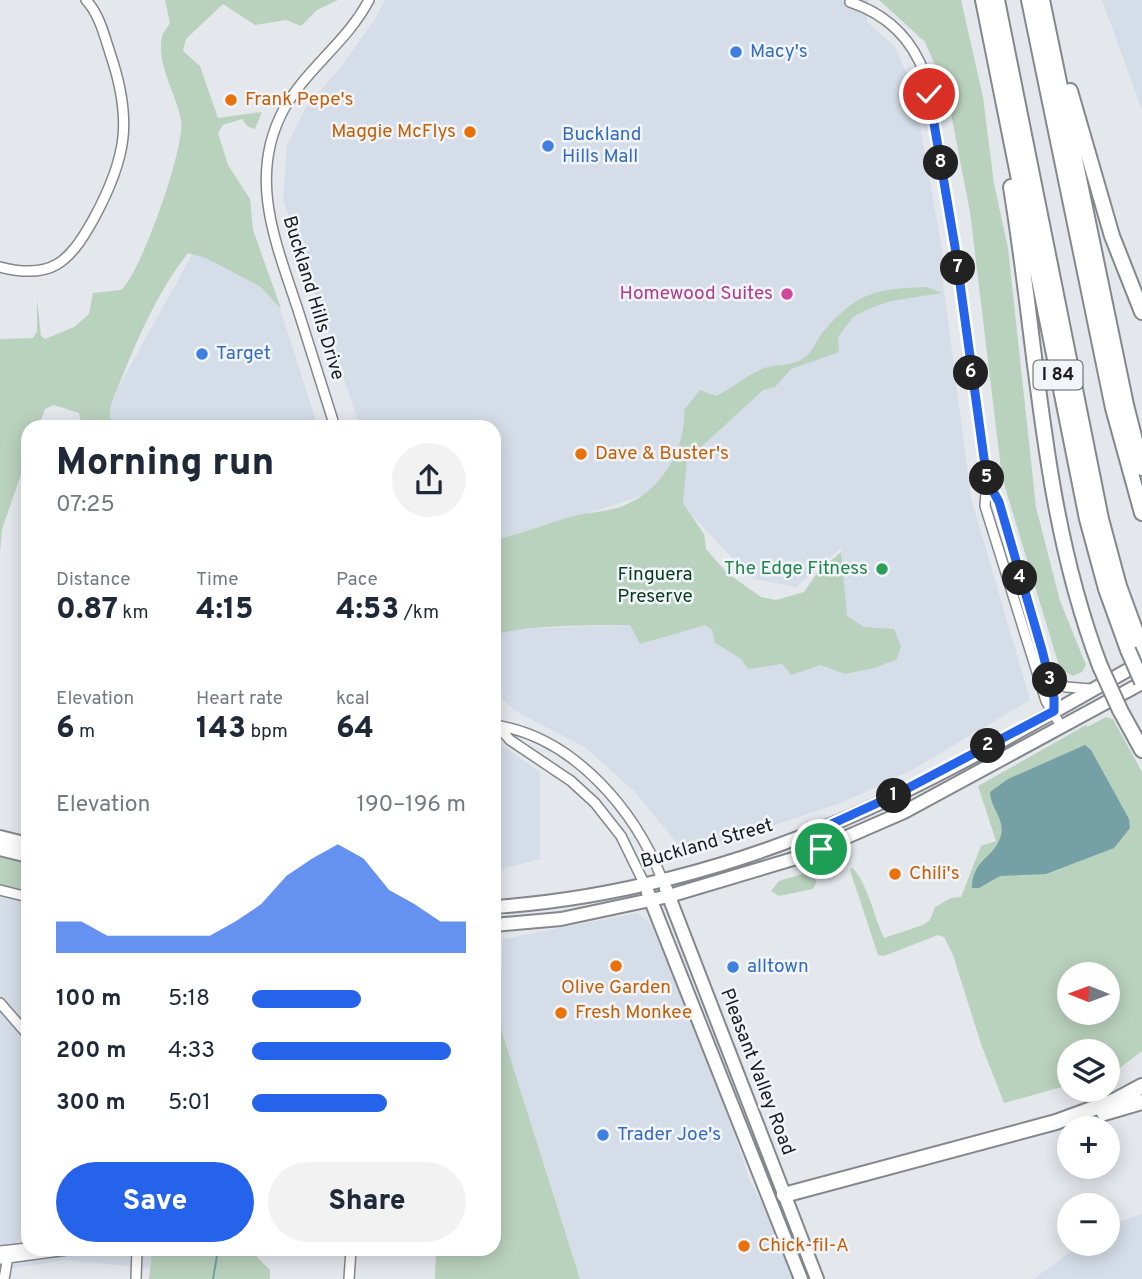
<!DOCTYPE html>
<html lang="en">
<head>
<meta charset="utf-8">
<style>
	body { margin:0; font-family:Overpass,sans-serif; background:#f2f2f3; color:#1f2937; height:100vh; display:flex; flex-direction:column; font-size:26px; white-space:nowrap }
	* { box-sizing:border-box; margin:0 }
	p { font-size:23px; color:#747a83 }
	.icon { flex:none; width:38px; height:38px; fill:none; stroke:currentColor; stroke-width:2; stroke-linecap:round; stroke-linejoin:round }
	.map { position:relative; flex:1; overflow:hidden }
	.sheet { position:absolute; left:21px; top:420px; width:480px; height:836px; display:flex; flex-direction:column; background:#fff; border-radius:21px; box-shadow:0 4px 18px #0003 }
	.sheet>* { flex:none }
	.needle { width:46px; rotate:271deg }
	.buttons { position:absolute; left:1057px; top:962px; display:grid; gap:14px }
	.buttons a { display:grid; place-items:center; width:63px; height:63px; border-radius:50%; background:#fff; box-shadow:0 4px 18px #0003; font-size:35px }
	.pin { position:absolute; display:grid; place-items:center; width:60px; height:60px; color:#fff; margin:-30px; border:4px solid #fff; border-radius:50%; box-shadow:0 2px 7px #0007 }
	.km { position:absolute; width:35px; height:35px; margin:-18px; border-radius:50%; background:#222; color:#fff; font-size:19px; line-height:35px; text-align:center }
	.round { display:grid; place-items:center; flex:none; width:74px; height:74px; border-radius:37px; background:#f2f2f3 }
	.head { display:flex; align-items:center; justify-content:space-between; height:119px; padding:0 35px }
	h1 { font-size:38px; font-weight:800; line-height:52px }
	.metrics { display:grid; grid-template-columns:repeat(3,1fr); gap:10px; height:119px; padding:7px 35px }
	.metrics div { display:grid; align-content:center }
	.metrics b { font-size:30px; font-weight:800 }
	.metrics small { font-size:19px; font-weight:400 }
	.metrics p { font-size:19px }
	.chart { height:196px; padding:14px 35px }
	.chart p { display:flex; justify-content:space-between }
	.chart svg { width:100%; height:126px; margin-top:7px; fill:#2563eb; opacity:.7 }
	.action { display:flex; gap:14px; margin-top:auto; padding:14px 35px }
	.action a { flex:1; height:80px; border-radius:42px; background:#2563eb; color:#fff; font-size:28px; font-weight:800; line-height:80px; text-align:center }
	.action a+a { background:#f2f2f3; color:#1f2937 }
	ul { padding:0 35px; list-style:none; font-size:23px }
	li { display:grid; grid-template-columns:112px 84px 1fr; align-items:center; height:52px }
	li i { height:18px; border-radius:9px; background:#2563eb }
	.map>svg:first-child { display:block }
	.built { fill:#d5dde8 }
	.green { fill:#b9d2bd; fill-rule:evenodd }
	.water { fill:#75a1a6 }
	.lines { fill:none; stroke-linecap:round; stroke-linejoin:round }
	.stream { stroke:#75a1a6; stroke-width:2 }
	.minor-casing { stroke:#84878c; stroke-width:12 }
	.major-casing { stroke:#84878c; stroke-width:16 }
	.highway-casing { stroke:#84878c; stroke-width:18 }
	.minor { stroke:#fff; stroke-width:9 }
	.major { stroke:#fff; stroke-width:12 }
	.highway { stroke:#fff; stroke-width:14 }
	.highway-bridge-casing { stroke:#84878c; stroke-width:18; stroke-linecap:butt }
	.highway-bridge { stroke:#fff; stroke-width:14 }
	.route-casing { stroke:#fff; stroke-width:14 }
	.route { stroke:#2563eb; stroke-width:9 }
	.shop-dot { fill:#3f7fe0; stroke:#f1f5fa; stroke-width:2.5 }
	.food-dot { fill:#e8710a; stroke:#f1f5fa; stroke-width:2.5 }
	.hotel-dot { fill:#d1479c; stroke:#f1f5fa; stroke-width:2.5 }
	.leisure-dot { fill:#2e9e5b; stroke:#f1f5fa; stroke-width:2.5 }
	.labels { text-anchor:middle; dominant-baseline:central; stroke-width:5; stroke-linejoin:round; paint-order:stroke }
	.shield { fill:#f1f5fa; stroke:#5a5c5f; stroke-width:2 }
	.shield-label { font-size:18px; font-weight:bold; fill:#1a1b1d }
	.shop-label { font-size:19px; fill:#366cbe; stroke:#f1f5fa; text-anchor:start }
	.food-label { font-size:19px; fill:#c56008; stroke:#f1f5fa; text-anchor:start }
	.hotel-label { font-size:19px; fill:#b23c85; stroke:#f1f5fa; text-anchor:end }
	.street-label { font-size:19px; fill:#1a1b1d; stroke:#f1f5fa }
	.leisure-label { font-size:19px; fill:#27864d; stroke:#f1f5fa; text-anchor:end }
	.park-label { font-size:19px; fill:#083c1a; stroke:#f1f5fa }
</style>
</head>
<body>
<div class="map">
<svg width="1142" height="1279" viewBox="0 0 1142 1279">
	<rect width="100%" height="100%" fill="#e4e7ec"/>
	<path class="built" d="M 385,0 L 868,0 L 867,22 L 894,46 L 913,87 L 944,261 L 942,274 L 971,498 L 1030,700 L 912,770 L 841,803 L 686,854 L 634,791 L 585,747 L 520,714 L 494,693 L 494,630 L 627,625 L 714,615 L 794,672 L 832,662 L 876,635 L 840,616 L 841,548 L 796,587 L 751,578 L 676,498 L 653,492 L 494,544 L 494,427 L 360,427 L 283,199 L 287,145 L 306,107 L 341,67 L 375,19 Z
		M 1102,0 L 1142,0 L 1142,110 Z
		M 194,251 L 269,274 L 318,427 L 114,427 L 101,419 Z
		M 494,740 L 540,772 L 540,859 L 494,871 Z
		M 0,884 L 28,891 L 28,1250 L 152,1250 L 149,1268 L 65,1260 L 0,1270 Z
		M 637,913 L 650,923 L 660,946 L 716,1081 L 750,1181 L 772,1221 L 794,1279 L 580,1279 L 502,1032 L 500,997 L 503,939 Z
		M 1142,1214 L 1142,1279 L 1033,1279 L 1082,1244 L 1108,1244 L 1108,1226 Z"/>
	<path class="green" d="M 165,0 L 338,0 L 317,10 L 301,26 L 286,20 L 255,25 L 223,4 L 186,39 L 183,51 L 200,66 L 218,118 L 262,112 L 255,129 L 247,126 L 242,119 L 223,125 L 218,133 L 228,165 L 250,199 L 253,230 L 281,309 L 261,287 L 206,258 L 188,253 C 159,290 140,333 122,377 C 117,391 109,402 110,418 L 120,427 L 82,427 L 79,413 L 54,405 L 45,409 L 38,427 L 28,427 L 28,454 L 2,529 L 0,553 L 0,339 L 33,338 L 37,331 L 37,299 L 41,336 L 45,339 L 74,327 L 89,314 L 93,293 L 121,290 C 140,275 186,146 181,120 C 177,95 156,64 162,37 C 163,32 168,27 170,23 Z
		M 879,0 L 961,0 L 983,97 L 994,184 L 1008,248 L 1036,507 L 1060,601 L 1086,665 L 1082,672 L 1073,676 L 1060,669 L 1002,477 L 970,212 L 947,93 L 925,42 Z
		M 927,287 L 942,293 L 891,301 L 868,309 L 853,317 L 838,337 L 839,352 L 791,369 L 775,387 L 763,390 L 687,460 L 683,503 L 704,534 L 706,549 L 727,573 L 761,597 L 776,600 L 804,592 L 817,573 L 841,552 L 847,616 L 864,627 L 894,629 L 901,646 L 897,659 L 875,668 L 845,674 L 821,665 L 791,675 L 782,664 L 748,669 L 740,658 L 715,643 L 712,630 L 705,625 L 640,644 L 630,625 C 606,625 509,625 494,636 L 494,540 C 519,535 542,525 567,518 C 584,512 603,513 620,507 C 660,493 686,451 684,410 L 700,390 L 716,396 C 734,388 748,373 768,367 C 780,364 793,366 804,358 C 815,350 815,341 823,332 C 857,292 875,289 927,287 Z
		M 1106,717 L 1113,719 L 1142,772 L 1142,1051 L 1108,1077 L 1108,1052 L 1069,1052 L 1069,1085 L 1004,1103 L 981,1044 L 953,955 L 944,937 L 938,935 L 884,956 L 878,955 L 850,870 L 852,867 C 868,884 874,917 884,938 L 923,925 L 930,920 L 935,907 L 951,898 L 961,897 L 981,846 L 996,841 L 978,786 L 1086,725 L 1087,727 ZM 1069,975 L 1108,975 L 1108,1013 L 1069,1013 Z
		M 0,857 L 28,864 L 28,891 L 0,884 Z
		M 806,873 L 817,881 L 813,889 L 779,896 L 771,891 L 779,881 Z
		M 494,1001 L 500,1004 L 502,1032 L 580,1279 L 435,1279 L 436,1250 L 494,1250 Z
		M 152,1250 L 256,1250 L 257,1257 L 270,1270 L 270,1279 L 149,1279 Z"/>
	<path class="water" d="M 1085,745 L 1091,750 L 1129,819 L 1130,828 L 1114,848 L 1046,874 L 1000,876 L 979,888 L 972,888 C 972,859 995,858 1001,835 C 1005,819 990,807 990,792 L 1008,779 Z"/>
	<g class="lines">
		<path class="stream" d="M 213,1279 L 218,1250"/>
		<defs>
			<path id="minor" d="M 850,2 C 886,14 912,38 925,75 L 955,247 L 987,480 L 985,506 L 1046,701 L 1061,726
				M 0,267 C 51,280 69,263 93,220 C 127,158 133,120 110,53 C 104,34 99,14 86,0
				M 335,427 C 323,388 310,349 298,310 C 276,243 247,177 284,109 C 307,68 347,42 369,0
				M 988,482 L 999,502 L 1042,650 L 1054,698 L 1054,711
				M 1048,672 L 1066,687 L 1091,689
				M 494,722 L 510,740 L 571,781 L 595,803 L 621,836 L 644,883
				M 500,726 C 576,740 635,811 662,879
				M 0,890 L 28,897
				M 0,1003 L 28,1035
				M 0,1251 L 28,1248
				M 0,1259 L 67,1250 L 132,1250
				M 4,1279 L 9,1251
				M 136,1279 L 137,1250
				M 349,1279 L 351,1250"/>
			<path id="major" d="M 0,837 L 28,844
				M 0,849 L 28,856
				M 666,889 L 817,1279
				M 648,893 L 801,1279
				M 494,907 C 612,899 733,867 842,820 C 943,777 1046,716 1142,662
				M 494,925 L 561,919 L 669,896 L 803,856 L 904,812 L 1142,683"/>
			<path id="highway" d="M 983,0 L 1087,519 L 1106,589 L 1128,650
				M 997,0 L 1101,519 L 1119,586 L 1142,649
				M 1029,0 L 1113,408 L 1142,513
				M 1042,0 L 1126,405 L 1142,468
				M 1070,91 L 1112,236 L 1142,312
				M 1011,187 C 1038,349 1041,511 1100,666
				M 1120,710 L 1142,750
				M 1104,1113 L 1142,1102
				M 784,1195 L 1056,1122 L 1116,1100 L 1142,1086"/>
		</defs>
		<use href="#minor" class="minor-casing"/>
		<use href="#major" class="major-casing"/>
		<use href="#highway" class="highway-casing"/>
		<use href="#minor" class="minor"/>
		<use href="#major" class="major"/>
		<use href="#highway" class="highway"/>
		<defs>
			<path id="highway-bridge" d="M 1128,650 L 1142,682
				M 1100,666 L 1120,710"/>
		</defs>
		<use href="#highway-bridge" class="highway-bridge-casing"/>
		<use href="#highway-bridge" class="highway-bridge"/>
	</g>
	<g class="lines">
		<defs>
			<path id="route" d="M 821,849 L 814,832 L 895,795 L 1054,711 L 1054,698 L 1042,650 L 999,502 L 987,480 L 955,247 L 929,94"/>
		</defs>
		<use href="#route" class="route-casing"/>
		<use href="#route" class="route"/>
	</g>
	<g class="shop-dot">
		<circle cx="736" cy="52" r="7"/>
		<circle cx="548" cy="146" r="7"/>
		<circle cx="202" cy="354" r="7"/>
		<circle cx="733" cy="967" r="7"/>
		<circle cx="603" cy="1135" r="7"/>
	</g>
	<g class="food-dot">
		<circle cx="231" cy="100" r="7"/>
		<circle cx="470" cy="132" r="7"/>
		<circle cx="581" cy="454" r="7"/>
		<circle cx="895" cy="874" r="7"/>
		<circle cx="616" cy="966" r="7"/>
		<circle cx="561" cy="1013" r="7"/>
		<circle cx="744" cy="1246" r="7"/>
	</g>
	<circle class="hotel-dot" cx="787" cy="294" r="7"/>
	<circle class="leisure-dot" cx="882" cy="569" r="7"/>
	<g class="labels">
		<rect class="shield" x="1033.5" y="360.5" width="49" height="29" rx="5"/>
		<g class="shield-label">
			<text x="1058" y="375">I 84</text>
		</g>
		<g class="shop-label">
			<text x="750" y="52">Macy's</text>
			<text x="562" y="135">Buckland<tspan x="562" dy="22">Hills Mall</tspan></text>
			<text x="216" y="354">Target</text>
			<text x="747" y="967">alltown</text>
			<text x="617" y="1135">Trader Joe's</text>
		</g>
		<g class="food-label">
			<text x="245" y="100">Frank Pepe's</text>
			<text x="456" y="132" text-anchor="end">Maggie McFlys</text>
			<text x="595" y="454">Dave &amp; Buster's</text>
			<text x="909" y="874">Chili's</text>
			<text x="616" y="988" text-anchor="middle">Olive Garden</text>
			<text x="575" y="1013">Fresh Monkee</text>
			<text x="758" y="1246">Chick-fil-A</text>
		</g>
		<g class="hotel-label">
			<text x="773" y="294">Homewood Suites</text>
		</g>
		<g class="street-label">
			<text transform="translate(313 298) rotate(73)">Buckland Hills Drive</text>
			<text transform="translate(707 844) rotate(-16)">Buckland Street</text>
			<text transform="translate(757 1072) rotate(69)">Pleasant Valley Road</text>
		</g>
		<g class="leisure-label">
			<text x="868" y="569">The Edge Fitness</text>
		</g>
		<g class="park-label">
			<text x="655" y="575">Finguera<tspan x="655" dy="22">Preserve</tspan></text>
		</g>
	</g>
</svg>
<div class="buttons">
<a><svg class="needle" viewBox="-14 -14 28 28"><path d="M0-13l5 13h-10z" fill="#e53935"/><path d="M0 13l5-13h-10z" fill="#747a83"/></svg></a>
<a><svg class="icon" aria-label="layers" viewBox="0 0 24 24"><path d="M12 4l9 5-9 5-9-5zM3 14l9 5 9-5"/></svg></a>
<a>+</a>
<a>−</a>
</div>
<div class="pin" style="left:821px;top:849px;background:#1e9e55"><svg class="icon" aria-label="arrive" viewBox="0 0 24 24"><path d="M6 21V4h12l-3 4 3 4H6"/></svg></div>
<div class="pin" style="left:929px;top:94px;background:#d93025"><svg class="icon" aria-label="check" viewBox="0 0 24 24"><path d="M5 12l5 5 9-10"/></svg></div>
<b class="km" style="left:894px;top:796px">1</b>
<b class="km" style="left:988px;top:746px">2</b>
<b class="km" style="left:1050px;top:680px">3</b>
<b class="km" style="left:1020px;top:578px">4</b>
<b class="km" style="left:987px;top:478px">5</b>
<b class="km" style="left:971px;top:373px">6</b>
<b class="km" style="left:958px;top:268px">7</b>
<b class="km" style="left:941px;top:163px">8</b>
<section class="sheet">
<div class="head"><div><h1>Morning run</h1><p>07:25</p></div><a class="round"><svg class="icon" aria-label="share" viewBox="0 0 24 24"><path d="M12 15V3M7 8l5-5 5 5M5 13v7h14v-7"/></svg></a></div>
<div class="metrics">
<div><p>Distance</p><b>0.87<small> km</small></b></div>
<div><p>Time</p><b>4:15</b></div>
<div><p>Pace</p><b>4:53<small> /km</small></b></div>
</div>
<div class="metrics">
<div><p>Elevation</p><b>6<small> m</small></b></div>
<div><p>Heart rate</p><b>143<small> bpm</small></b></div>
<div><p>kcal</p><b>64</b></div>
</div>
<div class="chart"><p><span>Elevation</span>190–196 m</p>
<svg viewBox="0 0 160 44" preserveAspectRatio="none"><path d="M0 44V33L10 33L20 38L30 38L40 38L50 38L60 38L70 33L80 27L90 17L100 11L110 6L120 11L130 22L140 27L150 33L160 33V44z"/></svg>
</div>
<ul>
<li><b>100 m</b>5:18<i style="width:51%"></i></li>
<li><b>200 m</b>4:33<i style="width:93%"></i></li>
<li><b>300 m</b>5:01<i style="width:63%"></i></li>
</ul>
<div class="action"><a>Save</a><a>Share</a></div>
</section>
</div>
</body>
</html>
